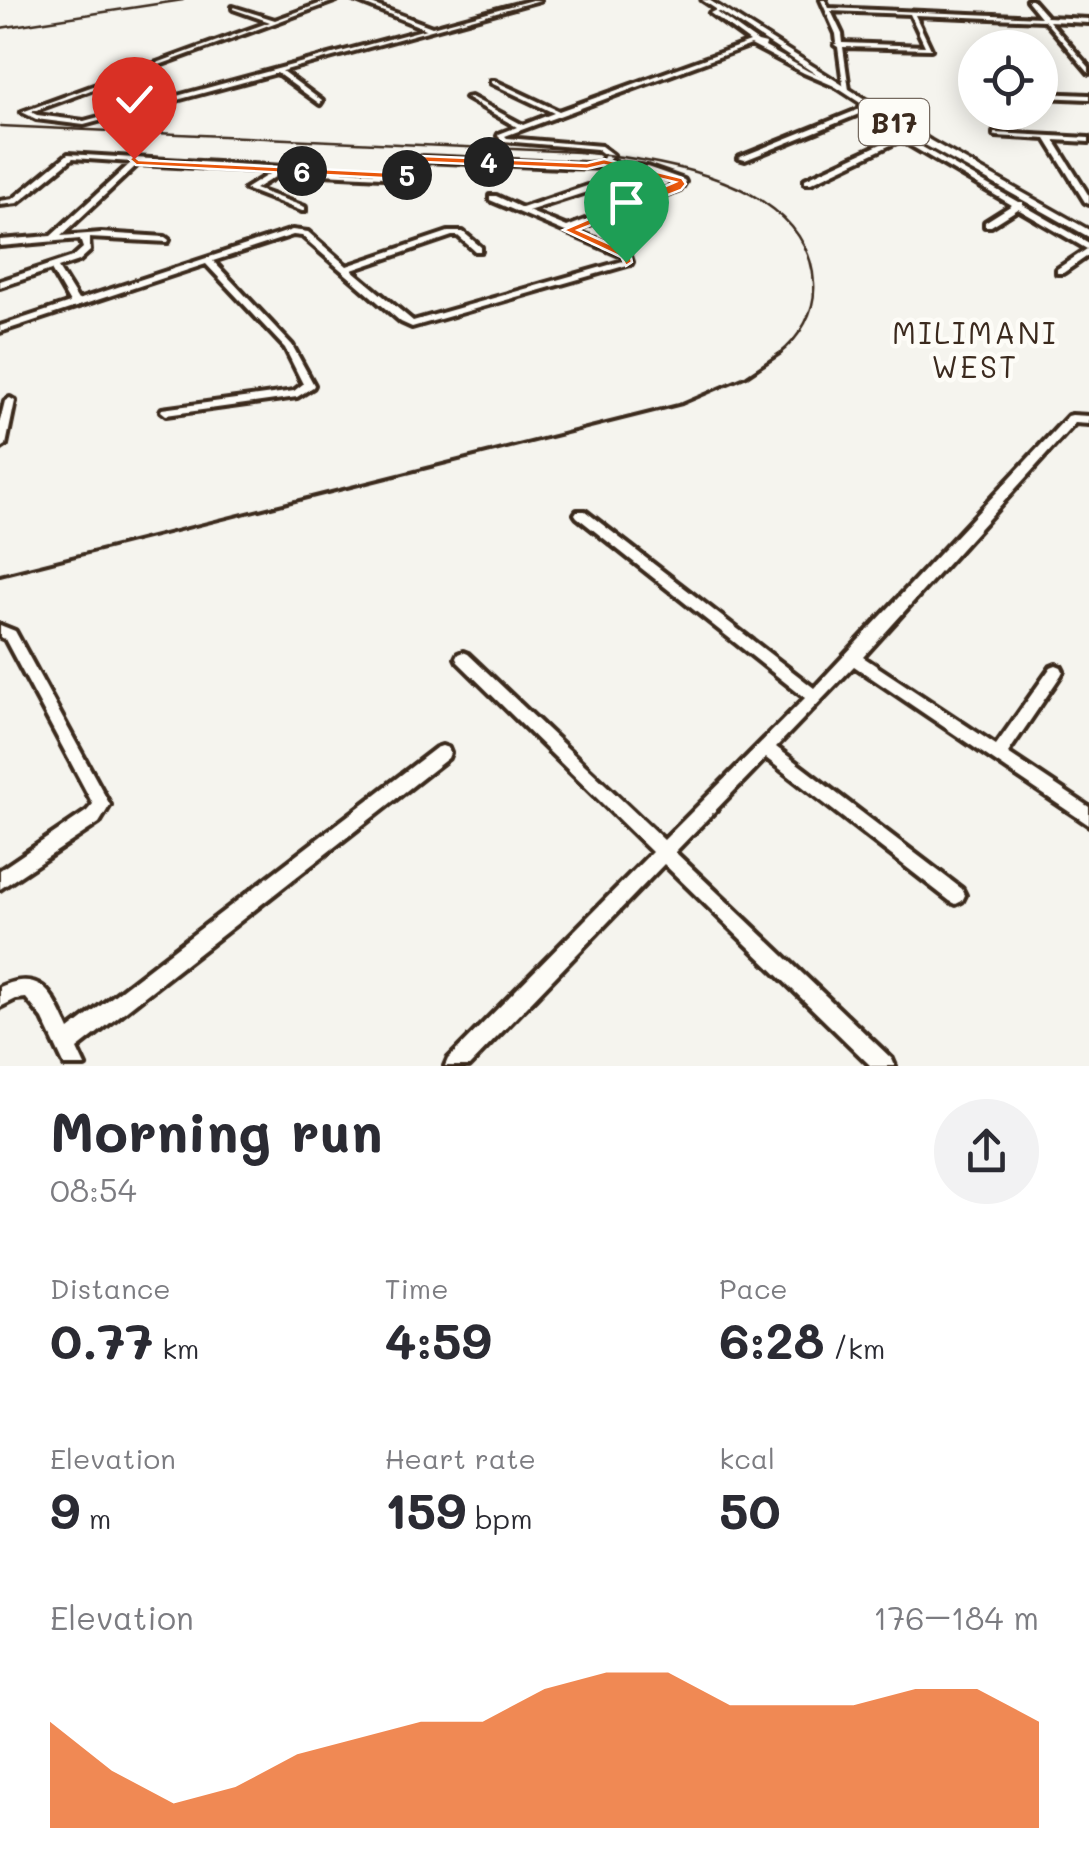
<!DOCTYPE html>
<html lang="en">
<head>
<meta charset="utf-8">
<style>
	body { margin:0; font-family:Mali,sans-serif; background:#f2f2f3; color:#2b2b33; height:100vh; display:flex; flex-direction:column; font-size:38px; white-space:nowrap }
	* { box-sizing:border-box; margin:0 }
	p { font-size:32px; color:#7c7c81 }
	.icon { flex:none; width:55px; height:55px; fill:none; stroke:currentColor; stroke-width:2; stroke-linecap:round; stroke-linejoin:round }
	.map { position:relative; height:1066px; overflow:hidden }
	.side { display:flex; flex-direction:column; background:#fff; flex:1 }
	.side>* { flex:none }
	.controls { position:absolute; left:958px; top:30px; display:grid; gap:20px }
	.controls a { display:grid; place-items:center; width:100px; height:100px; border-radius:50%; background:#fff; box-shadow:0 5px 25px #0003; font-size:50px }
	.pin { position:absolute; display:grid; place-items:center; width:85px; height:85px; color:#fff; margin:-102px -42px; border-radius:50% 50% 50% 0; rotate:-45deg; box-shadow:0 0 10px #0007 }
	.pin .icon { rotate:45deg }
	.km { position:absolute; width:50px; height:50px; margin:-25px; border-radius:50%; background:#222; color:#fff; font-size:28px; line-height:50px; text-align:center }
	.round { display:grid; place-items:center; flex:none; width:105px; height:105px; border-radius:52px; background:#f2f2f3 }
	.headline { display:flex; align-items:center; justify-content:space-between; height:170px; padding:0 50px }
	h1 { font-size:55px; font-weight:800; line-height:75px }
	.metrics { display:grid; grid-template-columns:repeat(3,1fr); gap:15px; height:170px; padding:10px 50px }
	.metrics div { display:grid; align-content:center }
	.metrics b { font-size:50px; font-weight:800 }
	.metrics small { font-size:28px; font-weight:400 }
	.metrics p { font-size:28px }
	.chart { height:280px; padding:20px 50px }
	.chart p { display:flex; justify-content:space-between }
	.chart svg { width:100%; height:180px; margin-top:10px; fill:#ea580c; opacity:.7 }
	.map>svg:first-child { display:block }
	.lines { fill:none; stroke-linecap:round; stroke-linejoin:round }
	.stream { stroke:#84786e; stroke-width:2.5 }
	.minor-casing { stroke:#3b2a1e; stroke-width:8 }
	.major-casing { stroke:#3b2a1e; stroke-width:7 }
	.minor { fill:#fdfcf7; fill-rule:evenodd }
	.major { fill:#fdfcf7; fill-rule:evenodd }
	.rail-far1 { stroke:#3b2a1e; stroke-width:2.5 }
	.rail { stroke:#3b2a1e; stroke-width:4 }
	.route { fill:#ea580c; stroke:#fff; stroke-width:2.5 }
	.labels { text-anchor:middle; dominant-baseline:central; stroke-width:9; stroke-linejoin:round; paint-order:stroke }
	.shield { fill:#fdfcf7; stroke:#75695f; stroke-width:2.5 }
	.shield-label { font-size:28px; font-weight:bold; fill:#3b2a1e }
	.far-quarter-label { font-size:30px; letter-spacing:2.5px; fill:#3b2a1e; stroke:#fdfcf7 }
</style>
</head>
<body>
<div class="map">
<svg width="1089" height="1066" viewBox="0 0 1089 1066">
	<rect width="100%" height="100%" fill="#f5f4ee"/>
	<filter id="ink" filterUnits="userSpaceOnUse"><feTurbulence type="fractalNoise" baseFrequency=".01" numOctaves="2"/><feDisplacementMap in="SourceGraphic" scale="20" xChannelSelector="R" yChannelSelector="G"/><feConvolveMatrix kernelMatrix="1 2 1 2 8 2 1 2 1" color-interpolation-filters="sRGB"/></filter>
	<g filter="url(#ink)">
		<g class="lines">
			<path class="stream" d="M 1001,133 L 1032,135
				M 1072,219 L 1089,229"/>
			<defs>
				<path id="minor" d="M 330,0 L 337,0 L 31,112 L 37,115 L 84,121 L 426,29 L 354,0 L 361,0 L 432,27 L 532,0 L 540,0 L 282,71 L 322,101 L 320,104 L 277,73 L 84,125 L 36,119 L 22,112 L 270,22 L 233,9 L 233,7 L 275,20 Z
					M 821,0 L 825,0 L 829,8 L 1041,17 L 1027,0 L 1032,0 L 1047,17 L 1089,19 L 1089,23 L 1049,21 L 1089,67 L 1089,73 L 1044,20 L 915,15 L 931,49 L 843,47 L 849,90 L 844,91 L 838,47 L 835,45 L 837,43 L 836,34 ZM 831,11 L 910,14 L 925,46 L 843,43 L 842,34 Z
					M 720,8 L 723,10 L 717,13 L 758,42 L 766,44 L 765,47 L 808,71 L 842,86 L 839,88 L 804,73 L 751,45 L 505,136 L 507,138 L 601,146 L 613,155 L 607,162 L 647,167 L 684,180 L 685,182 L 680,190 L 574,230 L 629,253 L 632,262 L 631,264 L 412,327 L 401,322 L 302,236 L 293,235 L 213,261 L 292,345 L 314,385 L 313,387 L 297,397 L 166,415 L 161,411 L 162,409 L 294,391 L 303,384 L 285,348 L 206,264 L 0,332 L 0,326 L 70,303 L 51,270 L 0,287 L 0,281 L 73,257 L 83,248 L 80,239 L 0,246 L 0,240 L 51,236 L 132,162 L 73,158 L 18,203 L 0,205 L 0,201 L 13,199 L 68,154 L 400,174 L 422,157 L 587,164 L 601,163 L 605,155 L 597,149 L 503,141 L 498,136 L 499,134 L 517,127 L 466,98 L 471,97 L 523,125 L 554,113 L 491,83 L 491,81 L 495,81 L 559,111 L 750,42 L 710,13 ZM 424,161 C 470,163 517,165 563,167 C 603,169 640,163 677,183 L 674,186 L 567,227 L 528,211 L 593,190 L 593,186 L 587,186 L 522,208 L 496,196 L 490,196 L 490,200 L 622,256 L 623,261 L 413,321 L 352,270 L 452,236 L 458,236 L 475,251 L 481,251 L 481,247 L 463,232 L 448,232 L 347,266 L 308,232 L 292,230 L 78,300 L 58,268 L 79,261 L 90,251 L 89,238 L 168,242 L 169,240 L 165,237 L 101,233 L 61,236 L 138,164 L 274,171 L 245,189 L 302,211 L 305,211 L 305,207 L 255,189 L 283,172 L 402,178 Z
					M 1040,93 L 1089,95 L 1089,99 L 1040,97 Z
					M 871,105 L 874,107 L 869,110 L 890,126 L 900,123 L 900,125 L 895,129 L 903,136 L 1018,202 L 1023,202 L 1023,205 L 1089,243 L 1089,255 L 1063,273 L 1057,273 L 1057,269 L 1087,249 L 1018,209 L 991,226 L 985,226 L 985,222 L 1012,205 L 901,140 L 811,183 L 805,183 L 805,179 L 896,137 L 864,112 L 745,160 L 738,158 L 860,109 L 860,107 Z
					M 994,133 L 1089,138 L 1089,142 L 1054,140 L 1089,196 L 1089,204 L 1085,202 L 1046,139 L 996,136 L 994,135 Z
					M 10,398 L 15,401 L 6,445 L 0,449 L 0,421 L 5,401 Z
					M 1072,415 L 1089,416 L 1089,424 L 1075,423 L 863,657 L 996,745 L 1051,667 L 1056,665 L 1061,667 L 1063,671 L 1061,675 L 1008,753 L 1089,807 L 1089,825 L 854,666 L 776,747 L 962,889 L 965,895 L 962,901 L 956,904 L 950,901 L 766,758 L 675,852 L 892,1059 L 895,1066 L 871,1066 L 664,864 L 469,1066 L 445,1066 L 448,1059 L 652,852 L 458,662 L 456,658 L 458,654 L 463,652 L 468,654 L 664,840 L 805,698 L 577,517 L 575,514 L 577,511 L 585,511 L 814,688 L 1068,416 Z
					M 0,625 L 15,631 L 110,805 L 99,823 L 0,889 L 0,870 L 87,811 L 93,804 L 5,639 L 0,637 Z
					M 442,746 L 448,748 L 450,753 L 448,758 L 77,1049 L 85,1066 L 65,1066 L 43,1019 L 26,998 L 16,999 L 0,1007 L 0,987 C 43,968 53,996 69,1030 L 436,748 Z"/>
				<path id="major" d="M 702,0 L 709,0 L 931,141 L 1089,230 L 1089,237 L 925,145 Z"/>
			</defs>
			<use href="#minor" class="minor-casing"/>
			<use href="#major" class="major-casing"/>
			<use href="#minor" class="minor"/>
			<use href="#major" class="major"/>
			<path class="rail-far1" d="M 0,28 L 183,0
				M 0,126 L 578,152 C 657,159 808,180 814,283 C 816,311 800,338 778,355"/>
			<path class="rail" d="M 0,575 L 682,404 L 747,376 L 781,353"/>
		</g>
	</g>
	<path class="route" d="M 134,156 L 139,160 L 399,173 L 422,156 L 587,163 L 604,159 L 682,178 L 686,184 L 681,190 L 578,230 L 630,253 L 632,262 L 626,266 L 621,257 L 563,230 L 675,182 L 604,165 L 587,169 L 424,162 L 402,179 L 136,165 L 129,159 Z"/>
	<g class="labels">
		<rect class="shield" x="859" y="99" width="70" height="46" rx="8"/>
		<g class="shield-label">
			<text x="894" y="122">B17</text>
		</g>
		<g class="far-quarter-label">
			<text x="975" y="332">MILIMANI<tspan x="975" dy="34">WEST</tspan></text>
		</g>
	</g>
</svg>
<div class="controls">
<a><svg class="icon" aria-label="locate" viewBox="0 0 24 24"><circle cx="12" cy="12" r="6"/><path d="M12 2v4M12 18v4M2 12h4M18 12h4"/></svg></a>
</div>
<div class="pin" style="left:626px;top:262px;background:#1e9e55"><svg class="icon" aria-label="arrive" viewBox="0 0 24 24"><path d="M6 21V4h12l-3 4 3 4H6"/></svg></div>
<div class="pin" style="left:134px;top:159px;background:#d93025"><svg class="icon" aria-label="check" viewBox="0 0 24 24"><path d="M5 12l5 5 9-10"/></svg></div>
<b class="km" style="left:489px;top:162px">4</b>
<b class="km" style="left:407px;top:175px">5</b>
<b class="km" style="left:302px;top:171px">6</b>
</div>
<section class="side">
<div class="headline"><div><h1>Morning run</h1><p>08:54</p></div><a class="round"><svg class="icon" aria-label="share" viewBox="0 0 24 24"><path d="M12 15V3M7 8l5-5 5 5M5 13v7h14v-7"/></svg></a></div>
<div class="metrics">
<div><p>Distance</p><b>0.77<small> km</small></b></div>
<div><p>Time</p><b>4:59</b></div>
<div><p>Pace</p><b>6:28<small> /km</small></b></div>
</div>
<div class="metrics">
<div><p>Elevation</p><b>9<small> m</small></b></div>
<div><p>Heart rate</p><b>159<small> bpm</small></b></div>
<div><p>kcal</p><b>50</b></div>
</div>
<div class="chart"><p><span>Elevation</span>176–184 m</p>
<svg viewBox="0 0 160 44" preserveAspectRatio="none"><path d="M0 44V18L10 30L20 38L30 34L40 26L50 22L60 18L70 18L80 10L90 6L100 6L110 14L120 14L130 14L140 10L150 10L160 18V44z"/></svg>
</div>
</section>
</body>
</html>
